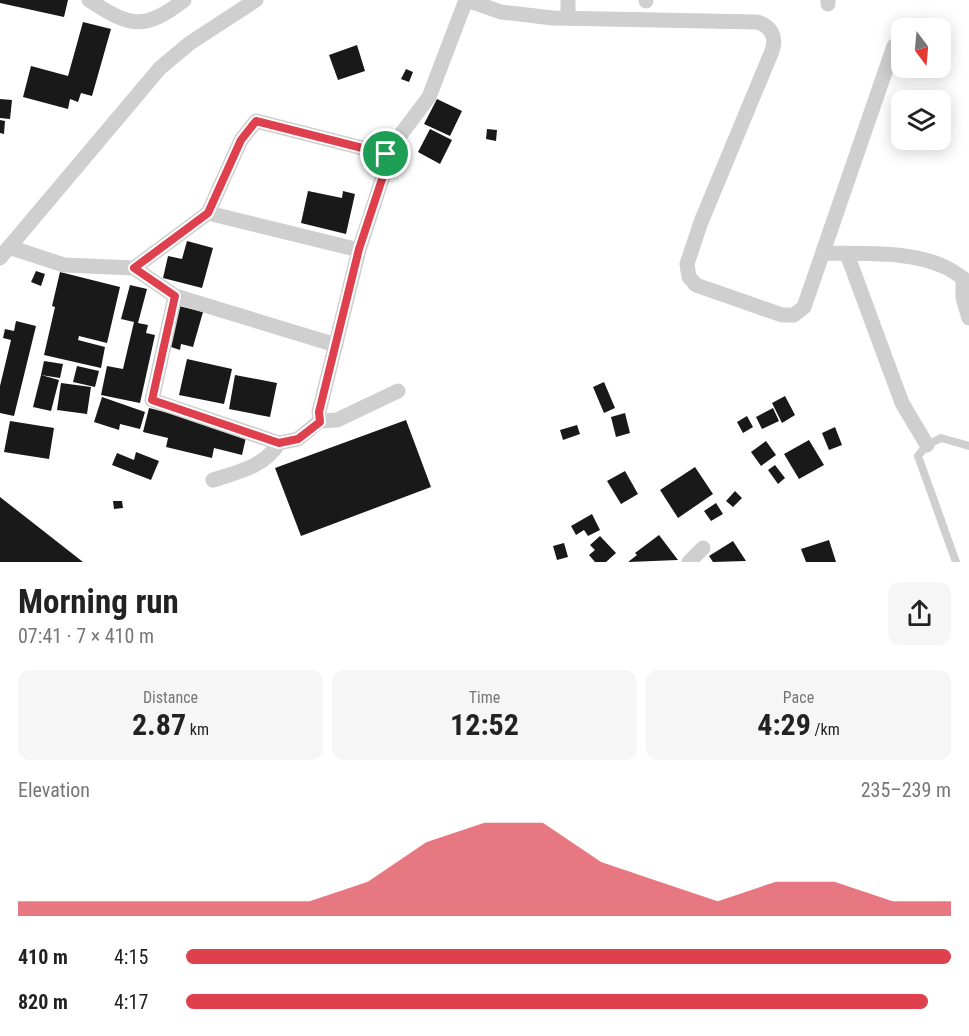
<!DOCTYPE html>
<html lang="en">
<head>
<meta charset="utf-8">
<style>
	body { margin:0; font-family:"Roboto Condensed",sans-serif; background:#f6f6f6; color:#222; height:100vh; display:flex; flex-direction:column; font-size:22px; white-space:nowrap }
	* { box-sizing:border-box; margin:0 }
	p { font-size:20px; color:#767676 }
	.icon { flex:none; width:33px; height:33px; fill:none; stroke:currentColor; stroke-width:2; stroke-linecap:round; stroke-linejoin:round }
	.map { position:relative; height:562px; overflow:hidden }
	.details { display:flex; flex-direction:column; background:#fff; flex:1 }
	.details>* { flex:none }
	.needle { width:39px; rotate:164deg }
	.buttons { position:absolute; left:891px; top:18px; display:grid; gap:12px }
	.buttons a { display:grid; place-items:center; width:60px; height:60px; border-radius:12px; background:#fff; box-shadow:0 3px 15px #0003; font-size:30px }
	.pin { position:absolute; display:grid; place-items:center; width:51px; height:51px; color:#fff; margin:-26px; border:3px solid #fff; border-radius:50%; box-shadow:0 2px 6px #0007 }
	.round { display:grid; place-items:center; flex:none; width:63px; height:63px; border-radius:12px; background:#f6f6f6 }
	.summary { display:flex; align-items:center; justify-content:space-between; height:102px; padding:0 18px }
	h1 { font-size:33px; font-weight:700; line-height:45px }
	.metrics { display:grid; grid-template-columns:repeat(3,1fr); gap:9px; height:102px; padding:6px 18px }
	.metrics div { display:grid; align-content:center; border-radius:12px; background:#f6f6f6; text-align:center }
	.metrics b { font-size:30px; font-weight:700 }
	.metrics small { font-size:16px; font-weight:400 }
	.metrics p { font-size:16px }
	.chart { height:168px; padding:12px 18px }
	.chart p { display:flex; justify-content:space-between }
	.chart svg { width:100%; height:108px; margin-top:6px; fill:#de404d; opacity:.7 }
	ul { padding:0 18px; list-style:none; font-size:20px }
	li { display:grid; grid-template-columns:96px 72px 1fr; align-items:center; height:45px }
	li i { height:15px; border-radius:8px; background:#de404d }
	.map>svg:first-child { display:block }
	.building { fill:#191919 }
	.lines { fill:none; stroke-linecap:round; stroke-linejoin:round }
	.service { stroke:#cfcfcf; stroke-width:8 }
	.minor { stroke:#cfcfcf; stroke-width:15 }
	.route-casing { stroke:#fff; stroke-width:12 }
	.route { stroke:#de404d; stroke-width:8 }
</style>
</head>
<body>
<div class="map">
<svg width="969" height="562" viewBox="0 0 969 562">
	<rect width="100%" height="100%" fill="#fff"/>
	<path class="building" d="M 0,0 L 68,0 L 64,17 L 0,3 Z
		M 83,22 L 111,29 L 92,96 L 81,93 L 78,102 L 70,99 L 68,109 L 23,97 L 31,66 L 68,76 Z
		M 357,45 L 365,71 L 338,80 L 329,55 Z
		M 406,69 L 413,72 L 409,82 L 401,79 Z
		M 0,99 L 12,100 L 10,119 L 0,118 Z
		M 437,99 L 462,111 L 450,136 L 424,124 Z
		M 0,120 L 5,121 L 4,134 L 0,133 Z
		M 430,129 L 452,140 L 440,164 L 418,152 Z
		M 487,129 L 497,130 L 496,141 L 486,139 Z
		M 308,191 L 342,198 L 343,191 L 355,194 L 346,234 L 301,223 Z
		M 187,241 L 213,248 L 202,288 L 163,278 L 168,256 L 182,259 Z
		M 36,271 L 45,274 L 41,286 L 31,282 Z
		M 60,272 L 120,287 L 107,343 L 79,336 L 78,340 L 105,347 L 101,368 L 44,355 L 55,307 L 52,306 Z
		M 130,285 L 147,289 L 138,323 L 148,325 L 146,333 L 155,335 L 140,403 L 101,395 L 107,366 L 123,369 L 134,322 L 121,319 Z
		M 179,306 L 203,312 L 193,347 L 181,344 L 180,350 L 168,346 Z
		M 16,321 L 36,326 L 14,416 L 0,413 L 0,386 L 11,340 L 3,338 L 5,329 L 14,331 Z
		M 187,359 L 232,369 L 224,404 L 179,395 Z
		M 44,361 L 63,364 L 60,378 L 41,375 Z
		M 77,366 L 99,371 L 95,387 L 73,382 Z
		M 41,375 L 59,380 L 51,411 L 33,407 Z
		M 235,375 L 277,383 L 270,417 L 229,409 Z
		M 604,382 L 615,408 L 604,413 L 593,387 Z
		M 61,383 L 91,387 L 87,414 L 57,410 Z
		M 785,396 L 795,415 L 782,423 L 772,403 Z
		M 102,397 L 145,412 L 140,429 L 120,424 L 119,430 L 94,422 Z
		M 149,408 L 247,433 L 242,455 L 214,448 L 212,458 L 166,447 L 168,438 L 143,432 Z
		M 773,408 L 779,421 L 762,429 L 756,417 Z
		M 625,413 L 630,433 L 616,437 L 611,417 Z
		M 747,416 L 753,427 L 743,433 L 737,422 Z
		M 406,420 L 431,487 L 301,536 L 275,468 Z
		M 10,421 L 54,428 L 49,459 L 4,452 Z
		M 577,425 L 580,434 L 563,440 L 560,430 Z
		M 835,427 L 842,445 L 829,450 L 822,433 Z
		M 809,440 L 824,465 L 799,479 L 784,454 Z
		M 766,441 L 776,455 L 761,466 L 751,452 Z
		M 136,452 L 159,461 L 151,480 L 112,465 L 117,453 L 134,460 Z
		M 775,465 L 785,478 L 778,484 L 768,470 Z
		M 695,467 L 713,494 L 678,518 L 660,490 Z
		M 625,471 L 638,494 L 621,504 L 607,481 Z
		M 735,491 L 742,498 L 733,507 L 726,501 Z
		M 0,497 L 83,562 L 0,562 Z
		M 113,501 L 122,501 L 123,508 L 114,509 Z
		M 716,503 L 723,514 L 711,521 L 704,511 Z
		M 592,514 L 600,530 L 588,536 L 584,530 L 576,535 L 571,526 Z
		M 659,535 L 678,560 L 628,562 L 637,555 L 635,553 Z
		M 600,536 L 616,553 L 606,562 L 595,562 L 589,555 L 595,550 L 590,545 Z
		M 829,540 L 836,562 L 806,562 L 801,549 Z
		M 733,541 L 746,561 L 713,562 L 709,556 Z
		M 564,543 L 568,557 L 557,560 L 553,546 Z"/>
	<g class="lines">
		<path class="service" d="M 956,562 L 918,456 L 927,445 L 941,438 L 969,446"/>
		<path class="minor" d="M 89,0 C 130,27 144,31 184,0
			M 466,0 L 501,12 L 553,18 L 757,22 C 771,26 777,37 772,51 L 701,222 L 687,264 L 689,277 L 696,285 L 782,315 L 794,315 L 804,307 L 894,46
			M 646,0 L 646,1
			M 828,4 L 828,0
			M 568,18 L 568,0
			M 208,213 L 359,250
			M 9,247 L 64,265 L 134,268 L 175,296 L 336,345
			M 823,253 C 861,254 909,250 945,267 C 954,271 961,277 969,283
			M 847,254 L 902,403 L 927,445
			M 0,258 L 160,68 L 190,43 L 256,0
			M 134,268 L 208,213 L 241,140 L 256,121 L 386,154
			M 963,278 L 963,298 L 969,318
			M 175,296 L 152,400 L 279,443 L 298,439 L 320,421 L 337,420 L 398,391
			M 320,421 L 319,412 L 359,250 L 387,164 L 386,154 L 429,97 L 466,0
			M 213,480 C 238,472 264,467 279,443
			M 689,562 L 703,548"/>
	</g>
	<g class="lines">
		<defs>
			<path id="route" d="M 256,121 L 386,154 L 387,164 L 359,249 L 319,412 L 320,422 L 298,439 L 279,443 L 152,400 L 175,296 L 134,268 L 208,213 L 241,140 Z"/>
		</defs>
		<use href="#route" class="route-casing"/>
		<use href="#route" class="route"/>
	</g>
</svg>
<div class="buttons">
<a><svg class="needle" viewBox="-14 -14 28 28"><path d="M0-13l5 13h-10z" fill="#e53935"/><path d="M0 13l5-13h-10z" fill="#767676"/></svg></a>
<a><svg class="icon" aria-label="layers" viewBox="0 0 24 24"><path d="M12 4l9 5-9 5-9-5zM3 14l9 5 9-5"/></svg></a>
</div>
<div class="pin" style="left:386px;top:154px;background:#1e9e55"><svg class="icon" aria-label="arrive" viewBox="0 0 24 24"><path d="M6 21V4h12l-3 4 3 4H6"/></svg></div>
</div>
<section class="details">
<div class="summary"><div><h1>Morning run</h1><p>07:41 · 7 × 410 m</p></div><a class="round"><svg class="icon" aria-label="share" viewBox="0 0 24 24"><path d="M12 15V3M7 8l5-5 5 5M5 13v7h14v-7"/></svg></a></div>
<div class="metrics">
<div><p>Distance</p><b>2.87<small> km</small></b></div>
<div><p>Time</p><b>12:52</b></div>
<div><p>Pace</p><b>4:29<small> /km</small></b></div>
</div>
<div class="chart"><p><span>Elevation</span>235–239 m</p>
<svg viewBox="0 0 160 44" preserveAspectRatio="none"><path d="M0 44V38L10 38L20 38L30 38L40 38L50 38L60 30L70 14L80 6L90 6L100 22L110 30L120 38L130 30L140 30L150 38L160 38V44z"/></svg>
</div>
<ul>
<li><b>410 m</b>4:15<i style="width:100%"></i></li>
<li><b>820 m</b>4:17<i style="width:97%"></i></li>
</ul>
</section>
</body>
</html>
